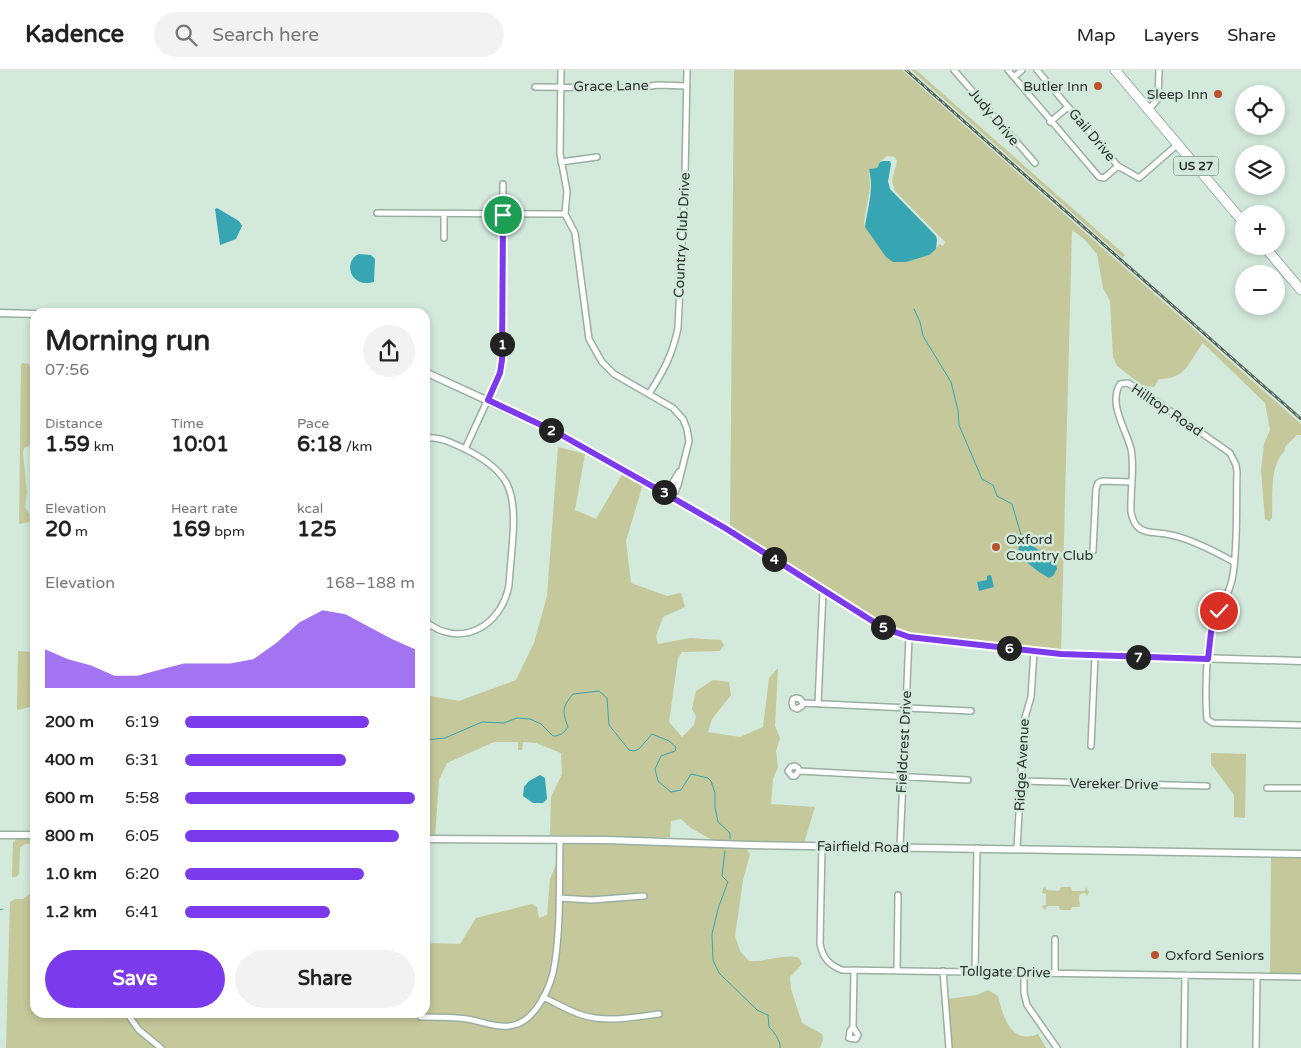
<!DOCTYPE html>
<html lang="en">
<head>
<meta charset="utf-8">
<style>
	body { margin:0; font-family:"Varela Round",sans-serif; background:#f2f2f2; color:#222; height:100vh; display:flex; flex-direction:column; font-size:19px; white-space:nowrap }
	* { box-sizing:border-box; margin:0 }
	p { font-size:16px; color:#767676 }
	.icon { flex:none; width:28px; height:28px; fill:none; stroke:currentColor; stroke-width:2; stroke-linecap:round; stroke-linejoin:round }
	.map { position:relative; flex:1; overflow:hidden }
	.details { position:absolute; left:30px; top:238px; width:400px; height:710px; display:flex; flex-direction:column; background:#fff; border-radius:15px; box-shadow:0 2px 8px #0003 }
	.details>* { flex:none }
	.controls { position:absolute; left:1235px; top:15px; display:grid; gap:10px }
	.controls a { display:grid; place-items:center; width:50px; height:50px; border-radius:50%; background:#fff; box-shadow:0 2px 8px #0003; font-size:25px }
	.pin { position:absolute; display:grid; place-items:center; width:42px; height:42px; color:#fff; margin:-21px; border:2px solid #fff; border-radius:50%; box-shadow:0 1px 5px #0007 }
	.km { position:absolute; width:25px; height:25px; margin:-12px; border-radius:50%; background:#222; color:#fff; font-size:14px; line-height:25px; text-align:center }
	.round { display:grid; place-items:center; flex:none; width:52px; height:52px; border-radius:26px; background:#f2f2f2 }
	.summary { display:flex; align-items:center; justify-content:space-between; height:85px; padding:0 15px }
	h1 { font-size:28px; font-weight:700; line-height:38px }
	.metrics { display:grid; grid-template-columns:repeat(3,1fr); gap:8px; height:85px; padding:5px 15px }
	.metrics div { display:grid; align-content:center }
	.metrics b { font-size:21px; font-weight:700 }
	.metrics small { font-size:14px; font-weight:400 }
	.metrics p { font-size:14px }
	.chart { height:140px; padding:10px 15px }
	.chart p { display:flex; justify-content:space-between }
	.chart svg { width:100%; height:90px; margin-top:5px; fill:#7c3aed; opacity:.7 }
	.cta { display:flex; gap:10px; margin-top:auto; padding:10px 15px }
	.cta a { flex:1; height:58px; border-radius:30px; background:#7c3aed; color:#fff; font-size:20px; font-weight:700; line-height:58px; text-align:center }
	.cta a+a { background:#f2f2f2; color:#222 }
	ul { padding:0 15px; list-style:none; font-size:16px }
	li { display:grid; grid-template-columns:80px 60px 1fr; align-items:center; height:38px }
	li i { height:12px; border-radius:6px; background:#7c3aed }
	header { display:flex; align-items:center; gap:30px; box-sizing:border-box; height:70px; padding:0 25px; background:#fff; border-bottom:1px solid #e0e0e0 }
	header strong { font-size:24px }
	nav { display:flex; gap:28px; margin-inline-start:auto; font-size:18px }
	.search { width:350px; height:45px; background:#f2f2f2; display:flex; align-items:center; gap:12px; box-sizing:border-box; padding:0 18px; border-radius:28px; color:#767676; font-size:19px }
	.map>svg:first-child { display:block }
	.green { fill:#c4c89a; fill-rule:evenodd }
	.water { fill:#38a5b3 }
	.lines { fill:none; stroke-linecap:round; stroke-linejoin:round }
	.stream { stroke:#38a5b3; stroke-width:1 }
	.minor-casing { stroke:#9aafa2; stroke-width:8 }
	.tertiary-casing { stroke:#9aafa2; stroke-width:9 }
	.trunk-casing { stroke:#9aafa2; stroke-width:11 }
	.minor { stroke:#fff; stroke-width:5 }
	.tertiary { stroke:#fff; stroke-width:6 }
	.trunk { stroke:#fff; stroke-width:9 }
	.rail-casing { stroke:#5a675f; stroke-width:3 }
	.rail { stroke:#d2e9db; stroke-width:1; stroke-dasharray:4; stroke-linecap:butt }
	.route-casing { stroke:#fff; stroke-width:10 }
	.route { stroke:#7c3aed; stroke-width:6 }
	.poi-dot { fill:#ba522c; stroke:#d2e9db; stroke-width:2 }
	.labels { text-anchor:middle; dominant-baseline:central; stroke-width:5; stroke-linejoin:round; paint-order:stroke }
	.shield { fill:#d2e9db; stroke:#5c6a62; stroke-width:1 }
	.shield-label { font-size:12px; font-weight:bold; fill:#2a332e }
	.street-label { font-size:14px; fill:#2a332e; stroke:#d2e9db }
	.poi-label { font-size:14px; fill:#2a332e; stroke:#d2e9db; text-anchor:end }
</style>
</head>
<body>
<header>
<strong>Kadence</strong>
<div class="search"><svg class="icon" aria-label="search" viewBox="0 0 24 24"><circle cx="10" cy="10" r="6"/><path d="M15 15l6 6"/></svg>Search here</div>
<nav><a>Map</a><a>Layers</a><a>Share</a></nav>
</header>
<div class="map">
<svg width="1301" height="978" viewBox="0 0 1301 978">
	<rect width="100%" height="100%" fill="#d2e9db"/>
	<path class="green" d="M 734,0 L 902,0 L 1301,354 L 1301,365 L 1297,365 L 1285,377 L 1285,380 C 1269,397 1273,426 1272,448 L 1269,451 L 1265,449 L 1261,400 L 1264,374 L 1270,360 L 1265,333 L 1203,273 C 1188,292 1187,309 1159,309 L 1154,317 L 1143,316 L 1117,296 L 1113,287 L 1110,231 L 1103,218 L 1097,184 L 1085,170 L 1072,160 L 1061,582 L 904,563 L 880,554 L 730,460 ZM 887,86 L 895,87 L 897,91 L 892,111 L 895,121 L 945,172 L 943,176 L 939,174 L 936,179 L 904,192 L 899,191 L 895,192 L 865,157 L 864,152 L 870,118 L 869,100 L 877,98 L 880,92 Z
		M 911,0 L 916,0 L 1125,185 L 1123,188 Z
		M 23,293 L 29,294 L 31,302 L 30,306 L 31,313 L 35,318 L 35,373 L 24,378 L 23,383 L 27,423 L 25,437 L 29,444 L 30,451 L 26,453 L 19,454 L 21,295 Z
		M 558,377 L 585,384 L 575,440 L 596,449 L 623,403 L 643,414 L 626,471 L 631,513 L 667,526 L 681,523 L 685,537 L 663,547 L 656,566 L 658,574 L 690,568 L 721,570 L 724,575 L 720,581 L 682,582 L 678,588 L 669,652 L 682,667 L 694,655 L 696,646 L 692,639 L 696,621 L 713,610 L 729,612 L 731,625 L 712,649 L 708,662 L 740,667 L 763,657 L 769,608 L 778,598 L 775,656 L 780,668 L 776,681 L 778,697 L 773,709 L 771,734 L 815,737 L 804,773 L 712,770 L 691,758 L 681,749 L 671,751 L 670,767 L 636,768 L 550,765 L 551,727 L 562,704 L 561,683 L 536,673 L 523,672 L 522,680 L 518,680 L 518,672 L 494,672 L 447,693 L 439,710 L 435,767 L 425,767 L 425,625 L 459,631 L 516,610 L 534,573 L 547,526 Z
		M 18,581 L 35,582 L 35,605 L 31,606 L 30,637 L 17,640 Z
		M 1211,683 L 1246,684 L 1245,748 L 1234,747 L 1234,725 L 1211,694 Z
		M 16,769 L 35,769 L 35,774 L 25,774 L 20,778 L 19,804 L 16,807 L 12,807 L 13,773 Z
		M 565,772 L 745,778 L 750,784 L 743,810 L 735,866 L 740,881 L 749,891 C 765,893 784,883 799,888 L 802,894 L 790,907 L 791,919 L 802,953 L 822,964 L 823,970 L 820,978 L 6,978 L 10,832 L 15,829 L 23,829 L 35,820 L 35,942 L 425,942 L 425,873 L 460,874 L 476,848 L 532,834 L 537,837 L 539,848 L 547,845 L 550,809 Z
		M 1271,783 L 1301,784 L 1301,907 L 1270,906 Z
		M 1045,817 L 1047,820 L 1059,821 L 1061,817 L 1071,817 L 1072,821 L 1085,821 L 1086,817 L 1089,822 L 1087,826 L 1085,823 L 1080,824 L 1079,828 L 1080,837 L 1072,837 L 1071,840 L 1060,840 L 1059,836 L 1047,836 L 1045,840 L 1042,836 L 1046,835 L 1046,824 L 1042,823 L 1043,819 Z
		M 988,920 L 998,926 C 1003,947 1011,975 1038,964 L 1046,978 L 952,978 L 948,929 L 977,925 Z"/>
	<path class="water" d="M 883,91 L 890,91 L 891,94 L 888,111 L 890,119 L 936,166 L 937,170 L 936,179 L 929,185 L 906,192 L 893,192 L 886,187 L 865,157 C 868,135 874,121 869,99 L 877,98 L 880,92 Z
		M 217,138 L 239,151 L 242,156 L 236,169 L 220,175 L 215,139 Z
		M 359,184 L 371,185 L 375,189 L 374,212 C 349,219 343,190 359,184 Z
		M 1022,464 L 1032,475 L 1056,494 L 1057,499 L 1053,506 L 1049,508 C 1034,499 1008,483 1022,464 Z
		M 991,505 L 994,517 L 979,521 L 977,512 L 987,510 L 987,506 Z
		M 540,705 L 545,708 L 547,729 L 543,733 L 533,733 L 523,726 L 524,717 L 529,711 Z"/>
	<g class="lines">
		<path class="stream" d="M 914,239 L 920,252 L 923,266 L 951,312 L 958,340 L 959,355 L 982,409 L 993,415 L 997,426 L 1012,434 L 1021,465
			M 425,670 L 445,668 L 482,652 L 504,653 L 517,648 L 530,649 L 541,654 L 553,666 C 560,666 564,663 568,657 C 563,642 561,638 573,624 L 599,621 L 607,628 L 609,655 L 629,680 L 634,681 L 639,679 L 652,664 L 669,671 L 676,677 L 675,681 L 661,686 L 655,699 L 658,711 L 671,722 L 681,720 L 691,704 L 708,708 L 711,711 L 715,723 L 715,737 L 718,752 L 730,763 L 730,769
			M 725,781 L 722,806 L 728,812 L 727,814 L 718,839 L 712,864 L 713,890 L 719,903 L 757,940 L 768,945 L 769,957 C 774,962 781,971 780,978
			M 0,840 L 3,839"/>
		<defs>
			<path id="minor" d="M 561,0 L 560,84 L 567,121 L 565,144 L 575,163 L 589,269 L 602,292 L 614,304 L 673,338 L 683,349 L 687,359 L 689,371 L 678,415 L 673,427
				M 954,0 L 1035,93
				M 1008,0 L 1099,107 L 1104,108 L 1118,96
				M 1037,0 L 1118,96 L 1139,108 L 1178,74
				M 1014,7 L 1022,0
				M 535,17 L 636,18 L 658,15 L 687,16
				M 1149,39 L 1158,29 L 1159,0
				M 1050,52 L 1068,37
				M 561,92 L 597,87
				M 377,143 L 565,144
				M 444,145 L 444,168
				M 649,324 C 664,300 672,286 678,258 L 685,107 L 687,0
				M 425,368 C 440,366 455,374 469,381 C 509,402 516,421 513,465 C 512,482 510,498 509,515 C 502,556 460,580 425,551
				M 465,379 L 500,303 L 502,289 L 503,114
				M 666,424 L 679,402
				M 1093,481 L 1096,419 L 1098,413 L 1102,411 L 1131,412
				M 1234,492 C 1216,482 1187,467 1166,464 C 1157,462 1144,464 1137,456 C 1133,452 1132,447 1131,442 C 1130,421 1135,398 1131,379 C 1126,359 1108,334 1120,314 L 1128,313 L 1146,324 L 1230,383 L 1236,395 L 1237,402 C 1236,436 1238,472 1233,505 C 1230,526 1217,542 1211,562 C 1206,582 1205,628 1207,649 L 1213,653 L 1301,655
				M 803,633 L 802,636 L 797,639 L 793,637 L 792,633 L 793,629 L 796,628 L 800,629 L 803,633 L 971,641
				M 818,634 L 823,521
				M 1091,676 L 1095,586
				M 799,701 L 795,706 L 792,706 L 788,701 L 791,697 L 795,696 L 798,698 L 799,701 L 968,710
				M 1021,711 L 1207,716
				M 1267,718 L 1301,718
				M 822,776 L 820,874 C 823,888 829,895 842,900 L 1301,907
				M 900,778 L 909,567
				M 1017,779 L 1024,651 L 1031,627 L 1034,581
				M 559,828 L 591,830 L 644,826
				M 897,900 L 898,825
				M 943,901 L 949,978
				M 975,901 L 977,778
				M 1024,902 L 1024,923 L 1027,935 L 1057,978
				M 1055,902 L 1055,869
				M 543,927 C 556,933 569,941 582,945 C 607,953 634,947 659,944
				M 126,942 L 139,960 L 161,978
				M 421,947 C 436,947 452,947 467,949 C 481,951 495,958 509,956 C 535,954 552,916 555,892 C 561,852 559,810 560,770
				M 853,957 L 858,965 L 856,969 L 849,968 L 850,961 L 853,957 L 854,900
				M 1184,978 L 1185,905
				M 1256,978 L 1257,906"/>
			<path id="tertiary" d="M 0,243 L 35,244
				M 425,302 L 556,362 L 666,424 L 725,458 L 877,554 L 909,567 L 1061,584 L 1301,591
				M 0,765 L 35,765
				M 425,769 L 607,770 L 749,775 L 1301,784"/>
			<path id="trunk" d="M 1115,0 L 1244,153
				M 1264,176 L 1301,220"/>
		</defs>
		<use href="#minor" class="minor-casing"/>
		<use href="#tertiary" class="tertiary-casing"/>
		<use href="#trunk" class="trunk-casing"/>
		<use href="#minor" class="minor"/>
		<use href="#tertiary" class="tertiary"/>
		<use href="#trunk" class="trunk"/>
		<defs>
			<path id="rail" d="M 906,0 L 1301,349"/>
		</defs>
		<use href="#rail" class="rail-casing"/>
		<use href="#rail" class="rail"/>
	</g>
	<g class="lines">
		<defs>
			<path id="route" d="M 503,145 L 502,290 L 500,303 L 488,330 L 556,362 L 666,424 L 725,458 L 877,554 L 895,562 L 909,567 L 1061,584 L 1208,589 L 1211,562 L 1219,541"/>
		</defs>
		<use href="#route" class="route-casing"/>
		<use href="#route" class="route"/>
	</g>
	<g class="poi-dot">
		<circle cx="1098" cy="16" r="5"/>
		<circle cx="1218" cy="24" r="5"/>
		<circle cx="996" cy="477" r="5"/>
		<circle cx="1155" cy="885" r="5"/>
	</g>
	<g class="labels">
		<rect class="shield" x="1173.5" y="86.5" width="45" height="19" rx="4"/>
		<g class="shield-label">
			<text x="1196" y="96">US 27</text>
		</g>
		<g class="street-label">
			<text transform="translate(611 16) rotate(-1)">Grace Lane</text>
			<text transform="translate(994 47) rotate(50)">Judy Drive</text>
			<text transform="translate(1092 65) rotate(50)">Gail Drive</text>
			<text transform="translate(682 165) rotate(-87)">Country Club Drive</text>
			<text transform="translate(1167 340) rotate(34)">Hilltop Road</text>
			<text transform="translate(904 672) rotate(-87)">Fieldcrest Drive</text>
			<text transform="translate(1022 695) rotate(-87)">Ridge Avenue</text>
			<text transform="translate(1114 714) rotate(1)">Vereker Drive</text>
			<text transform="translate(863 777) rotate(1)">Fairfield Road</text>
			<text transform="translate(1005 902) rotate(1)">Tollgate Drive</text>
		</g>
		<g class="poi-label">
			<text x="1088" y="16">Butler Inn</text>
			<text x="1208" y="24">Sleep Inn</text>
			<text x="1006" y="469" text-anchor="start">Oxford<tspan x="1006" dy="16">Country Club</tspan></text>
			<text x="1165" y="885" text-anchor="start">Oxford Seniors</text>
		</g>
	</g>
</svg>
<div class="controls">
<a><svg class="icon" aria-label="locate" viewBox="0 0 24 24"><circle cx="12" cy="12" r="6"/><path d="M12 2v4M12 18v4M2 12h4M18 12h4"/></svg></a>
<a><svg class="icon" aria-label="layers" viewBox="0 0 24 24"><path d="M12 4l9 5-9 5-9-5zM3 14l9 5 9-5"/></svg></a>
<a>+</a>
<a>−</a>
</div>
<div class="pin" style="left:503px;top:145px;background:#1e9e55"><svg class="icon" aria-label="arrive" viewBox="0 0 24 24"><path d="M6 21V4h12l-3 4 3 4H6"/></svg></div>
<div class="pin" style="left:1219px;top:541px;background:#d93025"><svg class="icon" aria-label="check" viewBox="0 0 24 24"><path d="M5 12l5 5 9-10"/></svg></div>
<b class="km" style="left:502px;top:274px">1</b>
<b class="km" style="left:551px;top:360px">2</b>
<b class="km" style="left:664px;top:422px">3</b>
<b class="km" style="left:774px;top:489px">4</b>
<b class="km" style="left:883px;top:557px">5</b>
<b class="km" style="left:1009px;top:578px">6</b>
<b class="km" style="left:1138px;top:587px">7</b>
<section class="details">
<div class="summary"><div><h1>Morning run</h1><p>07:56</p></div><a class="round"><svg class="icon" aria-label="share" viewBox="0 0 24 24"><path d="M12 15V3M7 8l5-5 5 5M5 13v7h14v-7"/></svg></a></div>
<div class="metrics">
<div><p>Distance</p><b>1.59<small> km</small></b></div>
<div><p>Time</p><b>10:01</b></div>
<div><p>Pace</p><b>6:18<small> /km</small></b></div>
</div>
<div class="metrics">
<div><p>Elevation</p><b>20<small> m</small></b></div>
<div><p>Heart rate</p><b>169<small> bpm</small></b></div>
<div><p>kcal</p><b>125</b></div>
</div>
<div class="chart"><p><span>Elevation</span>168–188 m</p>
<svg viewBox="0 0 160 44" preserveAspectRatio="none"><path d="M0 44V25L10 30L20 33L30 38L40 38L50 35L60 32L70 32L80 32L90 30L100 22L110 12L120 6L130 8L140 14L150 20L160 25V44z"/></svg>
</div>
<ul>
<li><b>200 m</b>6:19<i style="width:80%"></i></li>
<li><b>400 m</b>6:31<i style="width:70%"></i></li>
<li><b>600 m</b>5:58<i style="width:100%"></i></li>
<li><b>800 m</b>6:05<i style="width:93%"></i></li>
<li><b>1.0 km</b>6:20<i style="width:78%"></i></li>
<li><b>1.2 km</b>6:41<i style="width:63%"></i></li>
</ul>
<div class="cta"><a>Save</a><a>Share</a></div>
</section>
</div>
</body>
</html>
